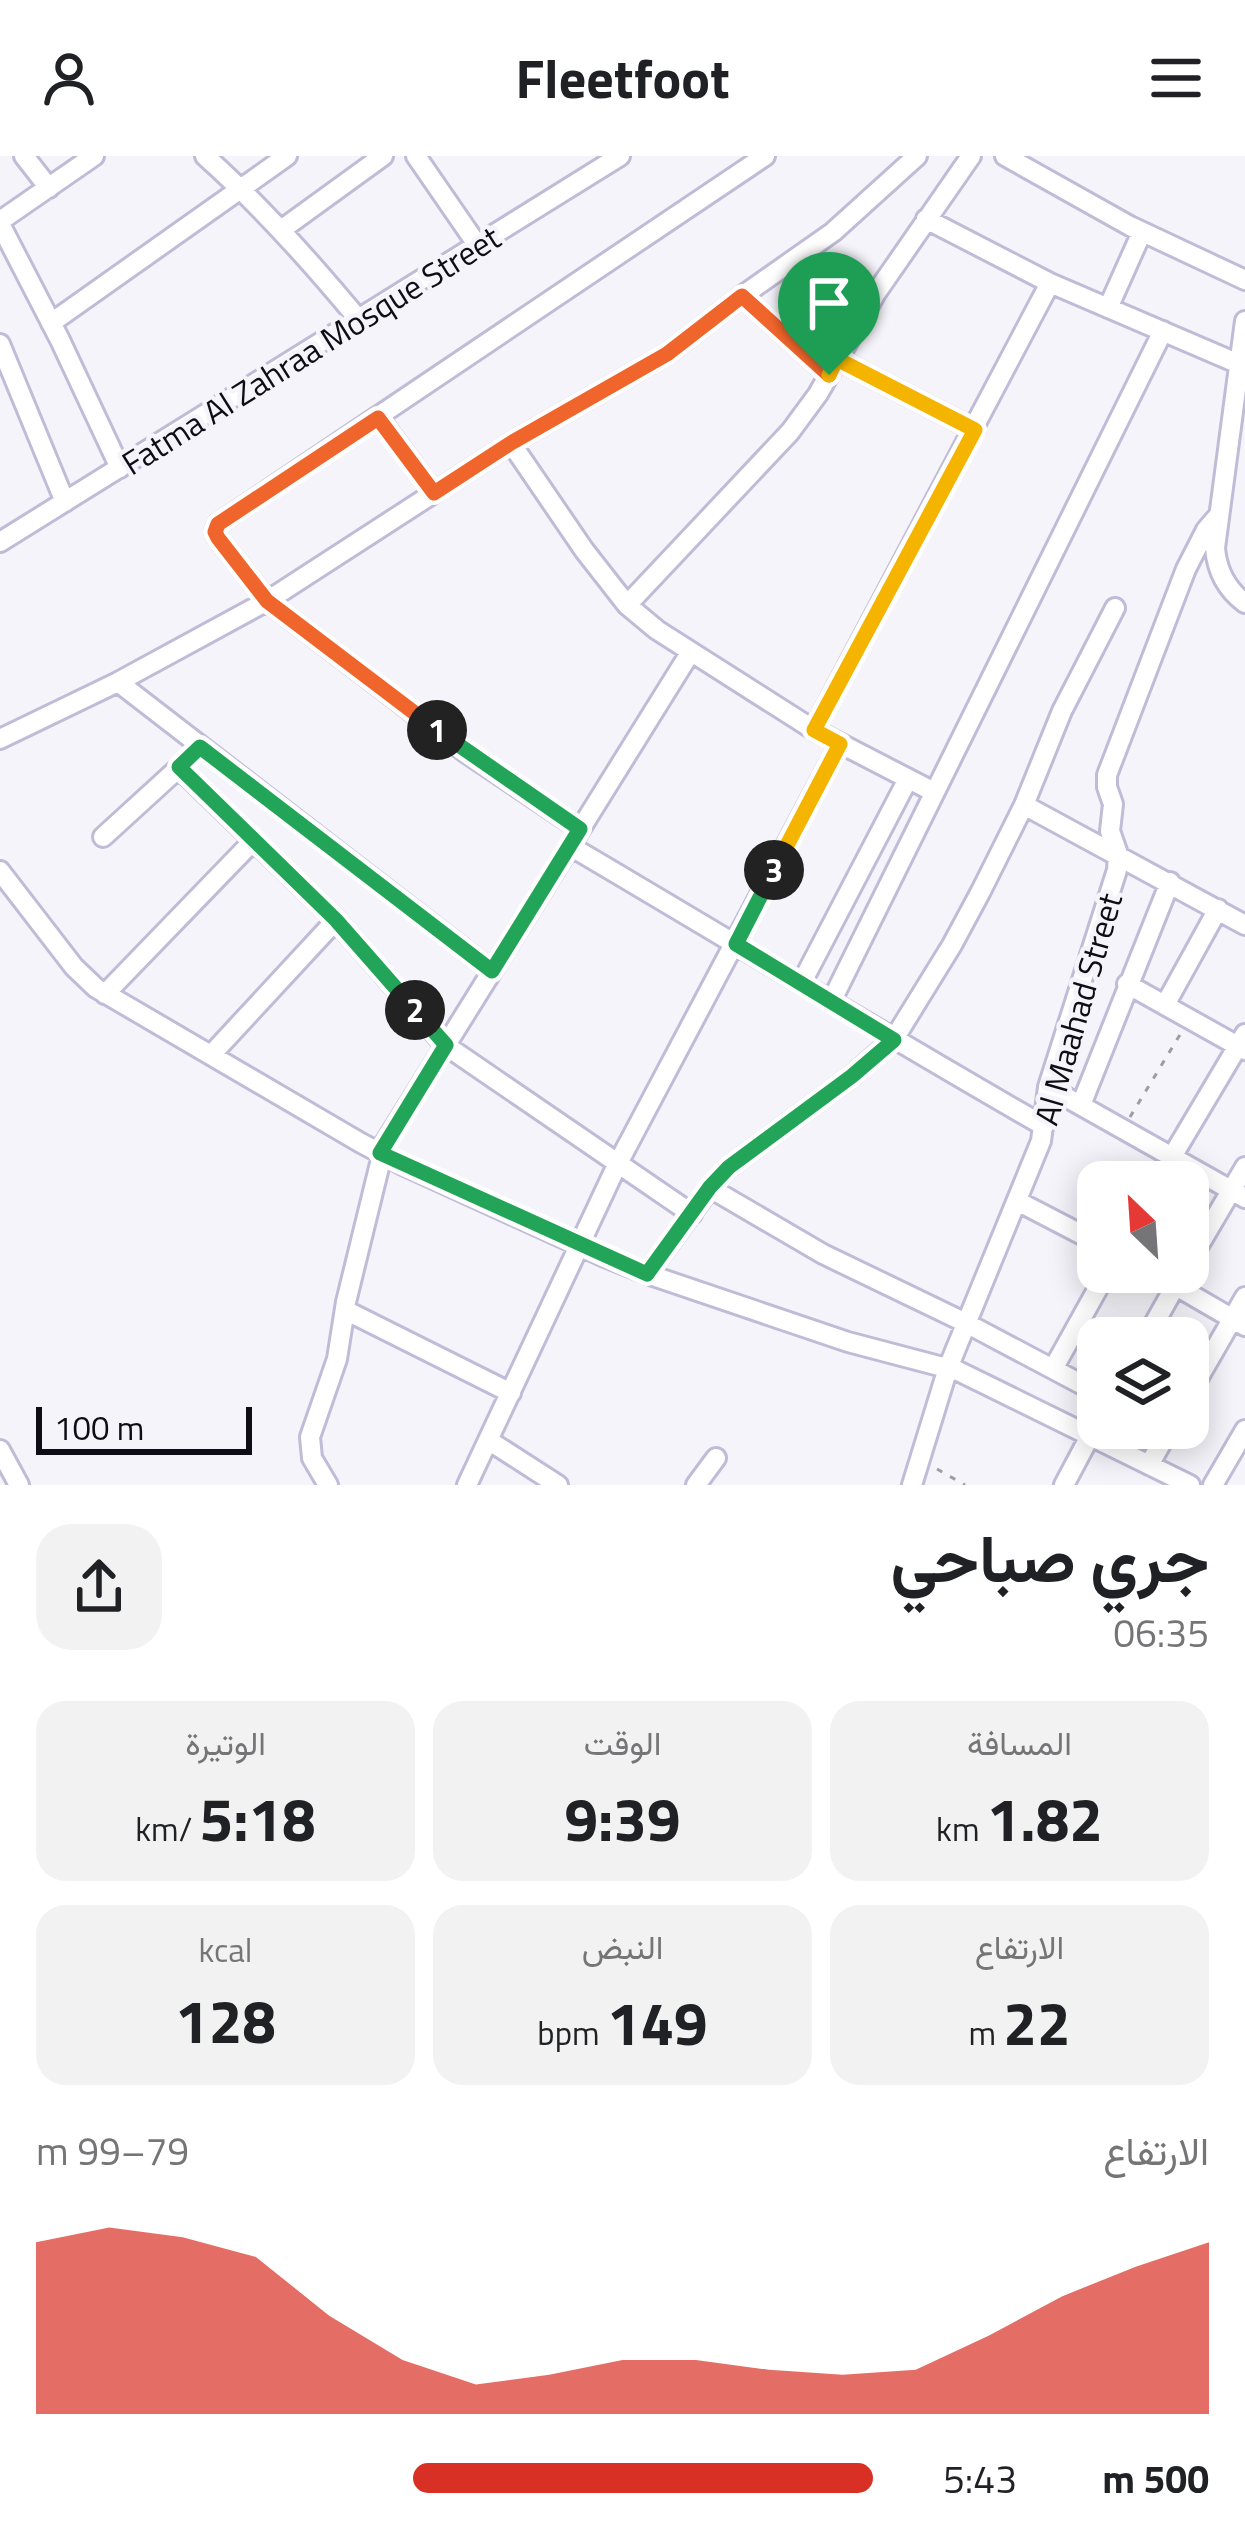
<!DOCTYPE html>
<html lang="ar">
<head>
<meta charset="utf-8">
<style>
	body { margin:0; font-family:"Titillium Web",Vazirmatn,sans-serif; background:#f2f2f2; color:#202124; direction:rtl; height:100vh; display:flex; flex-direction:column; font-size:45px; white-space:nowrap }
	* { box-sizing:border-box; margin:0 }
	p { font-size:39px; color:#757577 }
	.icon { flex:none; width:66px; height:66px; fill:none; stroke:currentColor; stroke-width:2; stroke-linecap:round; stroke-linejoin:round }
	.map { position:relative; height:1329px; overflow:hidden; direction:ltr }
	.details { display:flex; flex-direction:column; background:#fff; flex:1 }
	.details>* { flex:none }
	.needle { width:78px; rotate:335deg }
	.controls { position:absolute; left:1077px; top:1005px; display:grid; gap:24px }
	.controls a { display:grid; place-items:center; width:132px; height:132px; border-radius:24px; background:#fff; box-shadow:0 6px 30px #0003; font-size:60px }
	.scale { position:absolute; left:36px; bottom:30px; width:216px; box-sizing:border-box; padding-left:12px; border:6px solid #0e0d16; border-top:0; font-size:33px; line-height:42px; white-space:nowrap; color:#0e0d16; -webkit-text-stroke:9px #f5f4fa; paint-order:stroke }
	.pin { position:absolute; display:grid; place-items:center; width:102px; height:102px; color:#fff; margin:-123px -51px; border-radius:50% 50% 50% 0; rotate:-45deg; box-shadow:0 0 12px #0007 }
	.pin .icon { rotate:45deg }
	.km { position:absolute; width:60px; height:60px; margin:-30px; border-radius:50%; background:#222; color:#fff; font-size:33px; line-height:60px; text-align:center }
	.round { display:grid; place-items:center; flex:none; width:126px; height:126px; border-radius:36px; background:#f2f2f2 }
	.head { display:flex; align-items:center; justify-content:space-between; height:204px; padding:0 36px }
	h1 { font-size:66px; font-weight:700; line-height:90px }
	.figures { display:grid; grid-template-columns:repeat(3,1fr); gap:18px; height:204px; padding:12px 36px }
	.figures div { display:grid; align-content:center; border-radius:30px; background:#f2f2f2; text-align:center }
	.figures b { font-size:60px; font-weight:700 }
	.figures small { font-size:33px; font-weight:400 }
	.figures p { font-size:33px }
	.chart { height:336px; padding:24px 36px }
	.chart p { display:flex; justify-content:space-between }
	.chart svg { width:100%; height:216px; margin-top:12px; fill:#d93025; opacity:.7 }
	ul { padding:0 36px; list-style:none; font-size:39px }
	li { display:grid; grid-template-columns:192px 144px 1fr; align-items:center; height:90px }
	li i { height:30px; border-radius:15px; background:#d93025 }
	header { display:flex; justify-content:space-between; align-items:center; height:156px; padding:0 36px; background:#fff; font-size:54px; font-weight:700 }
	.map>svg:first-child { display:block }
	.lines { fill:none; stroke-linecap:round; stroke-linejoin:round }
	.minor-casing { stroke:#c0bbd6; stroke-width:24 }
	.path { stroke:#9d9ca3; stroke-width:3; stroke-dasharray:6 9; stroke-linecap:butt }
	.minor { stroke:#fff; stroke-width:18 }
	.split-1-casing { stroke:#fff; stroke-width:24 }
	.split-2-casing { stroke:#fff; stroke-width:24 }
	.split-3-casing { stroke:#fff; stroke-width:24 }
	.split-4-casing { stroke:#fff; stroke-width:24 }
	.split-1 { stroke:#f0652b; stroke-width:15 }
	.split-2 { stroke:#22a559; stroke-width:15 }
	.split-3 { stroke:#22a559; stroke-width:15 }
	.split-4 { stroke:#f5b400; stroke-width:15 }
	.labels { text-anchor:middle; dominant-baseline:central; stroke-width:9; stroke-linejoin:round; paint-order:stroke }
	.street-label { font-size:33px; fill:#0e0d16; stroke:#f5f4fa }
</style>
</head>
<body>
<header><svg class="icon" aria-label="menu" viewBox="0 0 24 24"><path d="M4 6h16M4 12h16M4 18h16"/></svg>Fleetfoot<svg class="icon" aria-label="person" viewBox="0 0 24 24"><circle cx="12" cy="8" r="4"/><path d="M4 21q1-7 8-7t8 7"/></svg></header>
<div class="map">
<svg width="1245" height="1329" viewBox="0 0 1245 1329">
	<rect width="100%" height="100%" fill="#f5f4fa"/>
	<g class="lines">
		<defs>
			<path id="minor" d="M 24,0 L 49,32
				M 205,0 C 261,50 311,106 359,164
				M 416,0 L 478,90
				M 1005,0 L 1130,70 L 1245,124
				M 926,63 L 1050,127 L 1239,208
				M 0,65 L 94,0
				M 0,68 L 60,184 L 120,312
				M 281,74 L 383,0
				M 742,140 L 829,219
				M 1108,152 L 1142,76
				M 1245,165 L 1215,392 C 1217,415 1226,433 1245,447
				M 51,167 L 287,0
				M 0,188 L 65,346
				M 837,203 L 975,274
				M 378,261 L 434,337
				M 511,287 L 584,394 L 627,449 L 657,474 L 814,574 L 934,636
				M 0,386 L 620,0
				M 627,449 L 790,276 L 818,238 L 876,137 L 971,0
				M 118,526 L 492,815
				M 814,574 L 1050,127
				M 0,583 L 118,526 L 267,445 L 511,287 L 667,198 L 742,140 L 833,76 L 917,0
				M 179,612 L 336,764 L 445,889 L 692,1058
				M 1024,649 L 1245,769
				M 580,673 L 465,596 L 267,445 L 218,382 L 215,376 L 218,368 L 765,0
				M 103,681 L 184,607
				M 570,690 C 728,783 885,879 1044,970
				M 0,715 L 74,811 L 96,832 L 361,987 L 401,1008 L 605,1101 L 647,1118 L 848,1186 L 958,1215 L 1190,1329
				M 802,826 L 908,623
				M 1127,828 L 1245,894
				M 105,838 L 253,685
				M 832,844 L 1163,175
				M 1165,849 L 1218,753
				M 211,899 L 336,764
				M 1048,931 L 1245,1042
				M 1081,949 L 1170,726
				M 1157,1026 L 1245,878
				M 710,1032 L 823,1098 L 966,1167 L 1098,1237
				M 1017,1045 L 1098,1087
				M 1188,1108 L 1245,1011
				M 1152,1116 L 1245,1170
				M 647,1118 L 710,1032 L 729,1011 L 852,920 L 894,883 L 952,789 L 981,735 L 1024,649 L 1062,555 L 1115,452
				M 345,1154 L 511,1237
				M 1146,1182 L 1182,1118
				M 1053,1213 L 1107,1116
				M 1188,1240 L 1245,1141
				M 488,1284 L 558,1329
				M 0,1294 L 19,1329
				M 1149,1309 L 1170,1272
				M 328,1329 L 312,1302 L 310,1281 L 337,1203 L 346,1146 L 385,987 L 690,497
				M 467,1329 L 617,1009 L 840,588
				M 696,1329 L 716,1302
				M 912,1329 L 948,1212 L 1041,985 L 1048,931 L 1117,714 L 1118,698 L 1110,675 L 1113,648 L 1107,631 L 1107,619 L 1186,413 L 1206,374 L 1219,359
				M 1064,1329 L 1098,1265
				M 1213,1329 L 1245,1274"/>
		</defs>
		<use href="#minor" class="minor-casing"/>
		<path class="path" d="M 1130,961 L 1181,877
			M 937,1313 L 965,1329"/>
		<use href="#minor" class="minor"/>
	</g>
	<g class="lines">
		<defs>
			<path id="split-1" d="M 437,574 L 267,445 L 218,382 L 215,376 L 218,368 L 378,262 L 434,337 L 511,287 L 667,198 L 742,140 L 829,219"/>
			<path id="split-2" d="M 415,854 L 336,764 L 179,611 L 200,591 L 492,815 L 580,673 L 437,574"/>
			<path id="split-3" d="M 415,854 L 446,889 L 380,997 L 647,1118 L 710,1031 L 729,1011 L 852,920 L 894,884 L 736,788 L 774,714"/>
			<path id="split-4" d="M 774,714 L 840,588 L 814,574 L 975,274 L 837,203 L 829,219"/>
		</defs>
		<use href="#split-1" class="split-1-casing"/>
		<use href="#split-2" class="split-2-casing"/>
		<use href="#split-3" class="split-3-casing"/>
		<use href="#split-4" class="split-4-casing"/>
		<use href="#split-1" class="split-1"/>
		<use href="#split-2" class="split-2"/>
		<use href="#split-3" class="split-3"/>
		<use href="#split-4" class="split-4"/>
	</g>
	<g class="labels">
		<g class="street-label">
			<text transform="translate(311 194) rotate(-32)">Fatma Al Zahraa Mosque Street</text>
			<text transform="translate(1078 853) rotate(-74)">Al Maahad Street</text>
		</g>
	</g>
</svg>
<div class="controls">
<a><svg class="needle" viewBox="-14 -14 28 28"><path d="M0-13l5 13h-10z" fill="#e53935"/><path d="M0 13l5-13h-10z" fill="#757577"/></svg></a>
<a><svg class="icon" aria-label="layers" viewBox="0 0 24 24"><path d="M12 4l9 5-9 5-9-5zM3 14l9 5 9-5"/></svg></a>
</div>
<div class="scale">100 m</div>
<div class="pin" style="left:829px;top:219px;background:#1e9e55"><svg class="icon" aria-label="arrive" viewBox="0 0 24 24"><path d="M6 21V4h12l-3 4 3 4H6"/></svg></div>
<b class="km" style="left:437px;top:574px">1</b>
<b class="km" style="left:415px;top:854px">2</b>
<b class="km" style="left:774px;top:714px">3</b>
</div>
<section class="details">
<div class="head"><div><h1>جري صباحي</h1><p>06:35</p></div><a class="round"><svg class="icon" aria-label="share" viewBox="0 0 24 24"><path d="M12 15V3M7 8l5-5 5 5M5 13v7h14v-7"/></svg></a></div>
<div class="figures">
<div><p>المسافة</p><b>1.82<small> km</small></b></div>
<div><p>الوقت</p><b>9:39</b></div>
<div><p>الوتيرة</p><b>5:18<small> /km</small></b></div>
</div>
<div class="figures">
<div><p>الارتفاع</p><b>22<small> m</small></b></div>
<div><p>النبض</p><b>149<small> bpm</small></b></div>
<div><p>kcal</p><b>128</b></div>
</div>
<div class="chart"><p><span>الارتفاع</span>79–99 m</p>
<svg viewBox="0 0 160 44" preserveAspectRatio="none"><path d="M0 44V9L10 6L20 8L30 12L40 24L50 33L60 38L70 36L80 33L90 33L100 35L110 36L120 35L130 28L140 20L150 14L160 9V44z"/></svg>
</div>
<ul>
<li><b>500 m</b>5:43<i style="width:55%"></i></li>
</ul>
</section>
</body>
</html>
